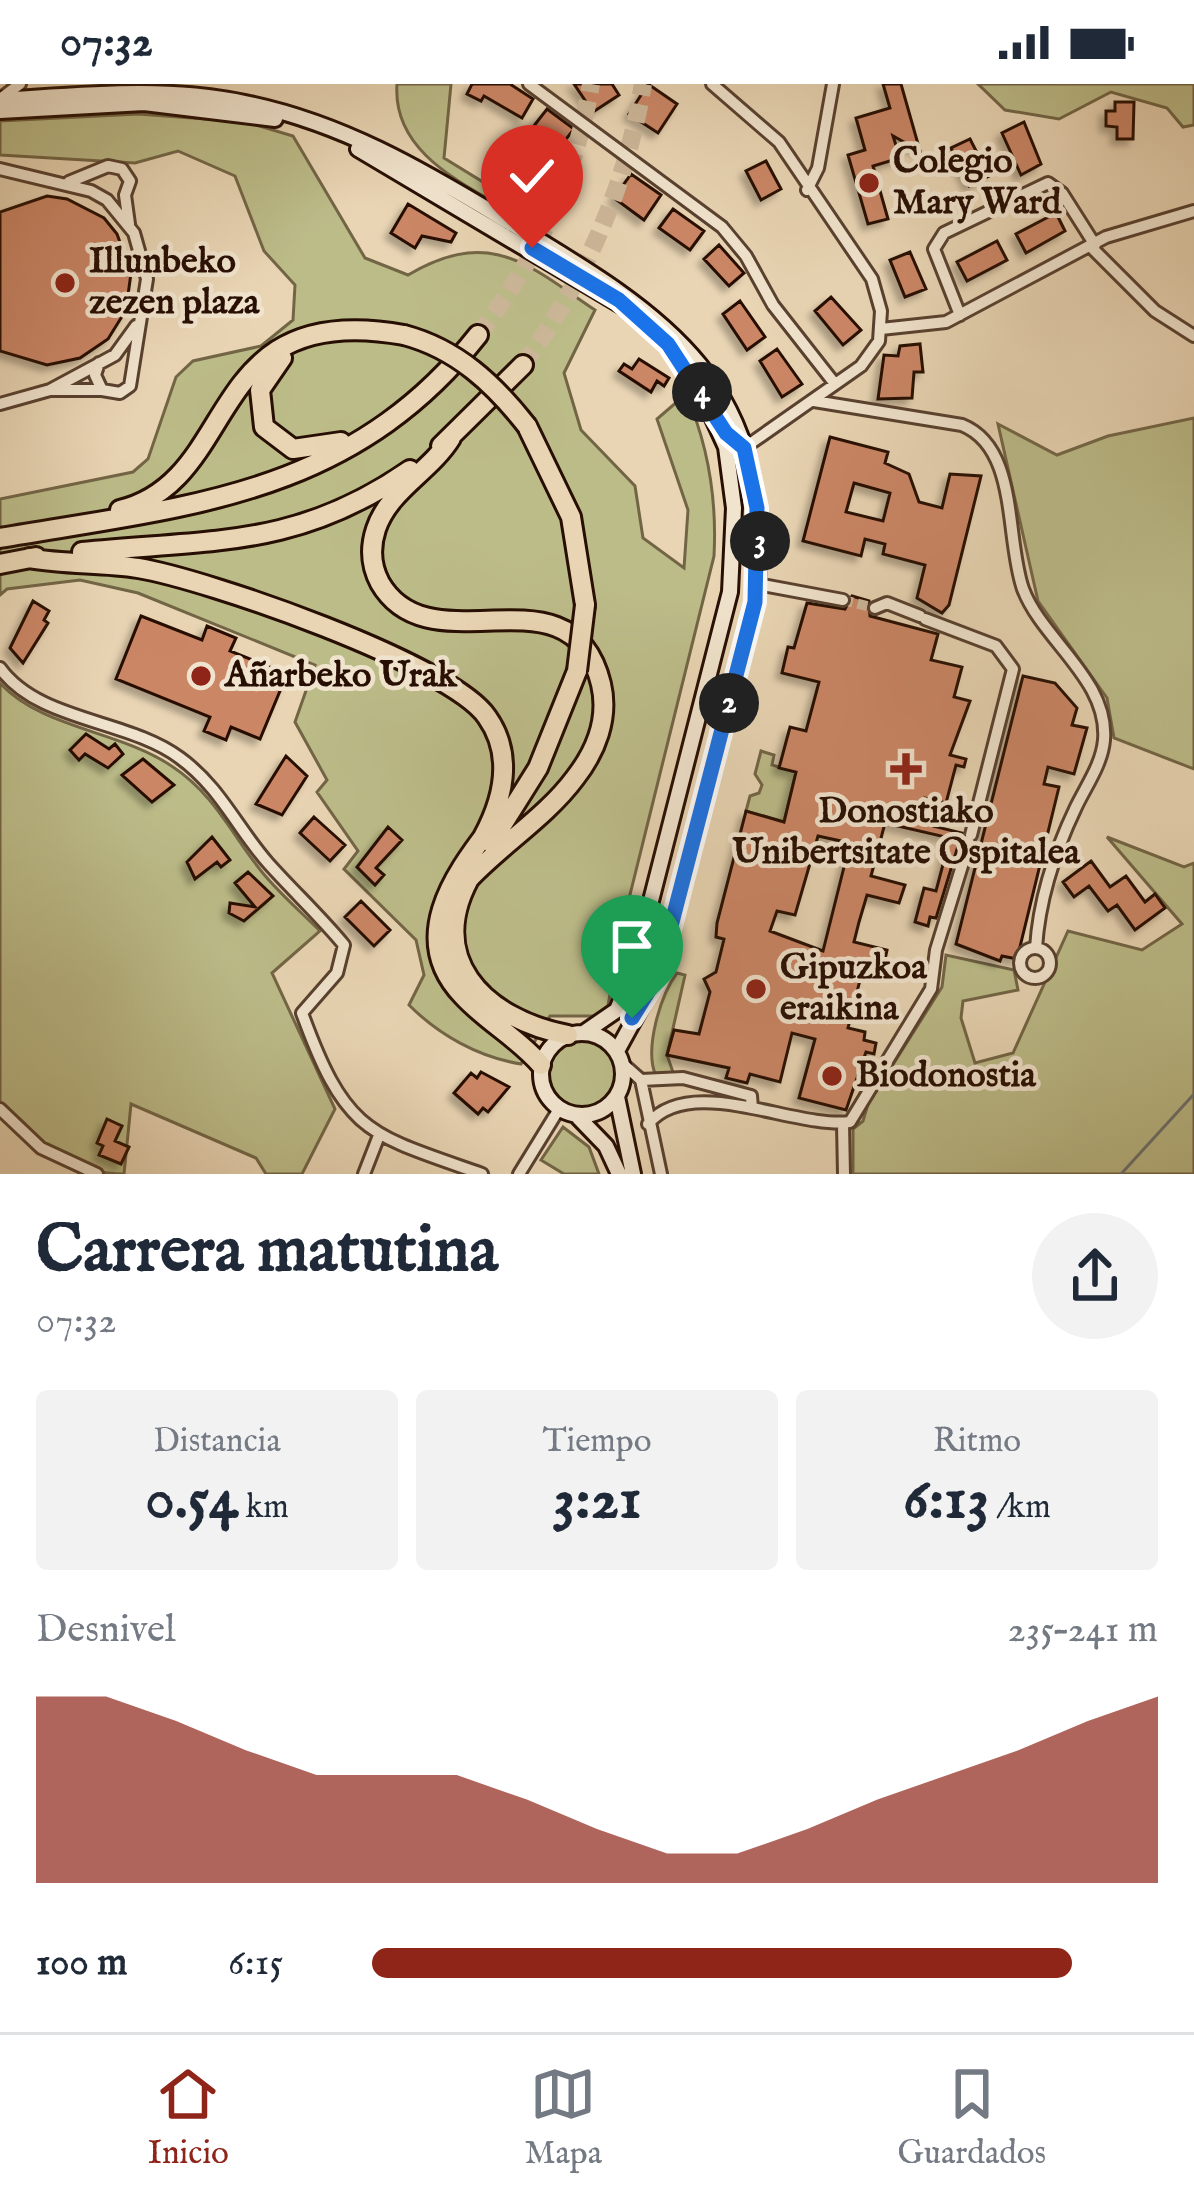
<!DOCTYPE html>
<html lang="es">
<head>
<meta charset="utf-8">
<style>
	body { margin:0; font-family:"IM FELL English",serif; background:#f2f2f3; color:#1f2937; height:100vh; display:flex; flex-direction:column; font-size:45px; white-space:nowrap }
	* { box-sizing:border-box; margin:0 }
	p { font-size:39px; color:#747a83 }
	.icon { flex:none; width:66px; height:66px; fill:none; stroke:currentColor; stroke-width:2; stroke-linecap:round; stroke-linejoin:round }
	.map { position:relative; height:1090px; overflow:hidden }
	.sheet { display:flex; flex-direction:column; background:#fff; flex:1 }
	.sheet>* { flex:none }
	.pin { position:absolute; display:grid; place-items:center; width:102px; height:102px; color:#fff; margin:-123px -51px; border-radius:50% 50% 50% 0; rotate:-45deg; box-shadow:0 0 12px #0007 }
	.pin .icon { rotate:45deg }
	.km { position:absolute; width:60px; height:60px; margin:-30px; border-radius:50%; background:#222; color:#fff; font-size:33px; line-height:60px; text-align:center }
	.round { display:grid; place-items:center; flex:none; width:126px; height:126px; border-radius:63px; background:#f2f2f3 }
	.overview { display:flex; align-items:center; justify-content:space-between; height:204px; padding:0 36px }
	h1 { font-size:66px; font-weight:800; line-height:90px }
	.stats { display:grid; grid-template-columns:repeat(3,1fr); gap:18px; height:204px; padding:12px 36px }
	.stats div { display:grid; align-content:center; border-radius:12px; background:#f2f2f3; text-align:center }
	.stats b { font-size:60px; font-weight:800 }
	.stats small { font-size:33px; font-weight:400 }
	.stats p { font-size:33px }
	.chart { height:336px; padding:24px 36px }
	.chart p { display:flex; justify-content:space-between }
	.chart svg { width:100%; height:216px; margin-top:12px; fill:#8f2418; opacity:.7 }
	ul { padding:0 36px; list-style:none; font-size:39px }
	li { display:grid; grid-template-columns:192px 144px 1fr; align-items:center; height:90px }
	li i { height:30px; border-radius:15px; background:#8f2418 }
	.status { display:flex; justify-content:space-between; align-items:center; height:84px; padding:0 60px; background:#fff; direction:ltr }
	.status svg { height:33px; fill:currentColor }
	.menu { display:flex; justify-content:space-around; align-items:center; height:168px; border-top:3px solid #e0e1e3; background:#fff; font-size:33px; color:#747a83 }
	.menu a { display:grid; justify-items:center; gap:6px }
	.menu .selected { color:#8f2418 }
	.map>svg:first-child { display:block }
	.green { fill:#bcbc89; stroke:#726546; stroke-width:3 }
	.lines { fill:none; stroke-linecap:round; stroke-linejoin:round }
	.stream { stroke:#6d7370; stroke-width:3 }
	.building { fill:#cb8666; stroke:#270e03; stroke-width:3; fill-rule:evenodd; filter:url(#shadow) }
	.minor-tunnel { stroke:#ccb799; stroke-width:10; stroke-dasharray:10 5; stroke-linecap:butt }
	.motorway-tunnel { stroke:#ccb799; stroke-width:18; stroke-dasharray:18 9; stroke-linecap:butt }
	.minor-casing { stroke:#58402f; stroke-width:16 }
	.secondary-casing { stroke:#270e03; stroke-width:20 }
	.motorway-casing { stroke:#270e03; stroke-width:24 }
	.minor { stroke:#f1e4ce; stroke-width:10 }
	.secondary { stroke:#f1e4ce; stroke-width:14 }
	.motorway { stroke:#e9d5b4; stroke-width:18 }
	.motorway-bridge-casing { stroke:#270e03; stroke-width:24; stroke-linecap:butt }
	.motorway-bridge { stroke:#e9d5b4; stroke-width:18 }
	.route-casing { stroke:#fff; stroke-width:24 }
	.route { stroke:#1a73e8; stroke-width:15 }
	.poi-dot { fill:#8f2418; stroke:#f1e4ce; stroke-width:4.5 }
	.labels { text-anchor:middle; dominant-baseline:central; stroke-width:9; stroke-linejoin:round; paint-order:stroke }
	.poi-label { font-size:36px; font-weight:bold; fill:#270e03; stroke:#f1e4ce; text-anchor:start }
</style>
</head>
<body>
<div class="status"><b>07:32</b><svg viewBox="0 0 49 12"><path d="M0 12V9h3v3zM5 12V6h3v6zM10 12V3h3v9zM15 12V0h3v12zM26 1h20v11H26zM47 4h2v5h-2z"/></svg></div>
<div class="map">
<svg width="1194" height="1090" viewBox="0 0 1194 1090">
	<defs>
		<filter id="shadow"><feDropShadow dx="-5.5" dy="5.5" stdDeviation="3" flood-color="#0004"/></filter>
	</defs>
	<rect width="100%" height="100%" fill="#e9d5b4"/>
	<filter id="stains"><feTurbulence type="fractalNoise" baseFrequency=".00167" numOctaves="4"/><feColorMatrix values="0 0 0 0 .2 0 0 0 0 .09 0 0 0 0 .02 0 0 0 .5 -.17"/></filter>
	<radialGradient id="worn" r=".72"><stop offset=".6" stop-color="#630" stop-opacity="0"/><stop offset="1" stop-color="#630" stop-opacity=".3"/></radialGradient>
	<path class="green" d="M 397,0 L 451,0 L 444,74 L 522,122 L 516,131 C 465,100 392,70 397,0 Z
		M 978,0 L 1194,0 L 1194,41 L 1183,43 L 1167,24 L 1111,8 L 1059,35 L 1005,26 Z
		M 138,30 L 246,38 L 293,52 L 365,174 L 408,191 C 490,143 527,180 595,226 L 564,289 L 581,346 L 635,402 L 643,454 L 684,484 L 688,426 L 657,335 L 686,310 C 709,363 717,415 714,472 L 620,851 L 608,922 L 595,932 L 550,932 L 521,980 C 478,973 439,951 409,921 L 424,891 L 416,856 L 344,785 L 358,767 L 317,708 L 327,696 L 295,638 L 315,581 L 138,509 L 80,496 L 7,505 L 0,511 L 0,415 L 133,388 L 148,375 L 176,293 L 193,277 L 261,262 L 293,236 L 295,201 L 264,167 L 235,92 L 178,67 L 135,79 L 0,71 L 0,37 Z
		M 1194,334 L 1194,685 L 1114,654 L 1107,614 L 1038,517 L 998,340 L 1057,371 L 1108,352 Z
		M 0,599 C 42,645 122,647 173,683 C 214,710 232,751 262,788 C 279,809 301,828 320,847 L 272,889 L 335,1025 L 302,1090 L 266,1090 L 256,1074 L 131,1020 L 124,1090 C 71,1090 35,1056 0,1020 Z
		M 761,667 L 774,671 L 772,681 L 796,688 L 784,738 L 746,727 L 750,712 L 759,709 L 762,701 L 755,690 Z
		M 1107,753 L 1184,783 L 1194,779 L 1194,1090 L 853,1090 L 853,1045 L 863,1037 L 868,1020 L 942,903 L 946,871 L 1014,886 L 1018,906 L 963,917 L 961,934 L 975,979 L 1013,969 L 1068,847 L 1142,866 L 1182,840 Z
		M 677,889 L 685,891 L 667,971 L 674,991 L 656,992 C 644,966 660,912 677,889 Z
		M549 990a33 33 0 1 1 66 0a33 33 0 1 1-66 0Z
		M 563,1043 L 589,1063 L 599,1090 L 564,1090 L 541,1076 Z"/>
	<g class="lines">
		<path class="stream" d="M 1121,1090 L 1194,1010"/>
	</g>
	<path class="building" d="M 472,0 L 510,0 L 533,15 L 522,34 L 484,12 L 481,17 L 467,10 Z
		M 574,0 L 612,0 L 619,11 L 593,28 Z
		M 648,0 L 677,20 L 658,49 L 629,30 Z
		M 883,0 L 901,0 L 920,67 L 893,52 L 900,74 L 873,82 L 888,135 L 868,140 L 848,71 L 865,66 L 856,34 L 890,24 Z
		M 1115,18 L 1134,18 L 1133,55 L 1117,55 L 1117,43 L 1106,42 L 1106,27 L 1115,27 Z
		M 547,25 L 574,45 L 560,63 L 533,43 Z
		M 1024,38 L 1041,80 L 1021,91 L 1002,49 Z
		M 970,55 L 989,92 L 969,102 L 951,64 Z
		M 766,77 L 781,105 L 761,116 L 746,87 Z
		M 631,90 L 661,111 L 644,136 L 614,114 Z
		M 47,112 L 67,115 L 104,134 L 117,150 L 131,189 L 126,226 L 108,255 L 80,274 L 47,281 L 0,267 L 0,128 Z
		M 408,120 L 456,149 L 451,158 L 422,152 L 415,164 L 391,149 Z
		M 673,125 L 704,147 L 690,166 L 659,144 Z
		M 1056,129 L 1065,147 L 1026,169 L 1016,150 Z
		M 997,157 L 1007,176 L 967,197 L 957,178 Z
		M 719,161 L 744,189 L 729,202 L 704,175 Z
		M 910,168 L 926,205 L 905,213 L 890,176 Z
		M 831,213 L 861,246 L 843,261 L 815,227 Z
		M 740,217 L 765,253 L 747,266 L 723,230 Z
		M 920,260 L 923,288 L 914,288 L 912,314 L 878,315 L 884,271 L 898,272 L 900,262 Z
		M 777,265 L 802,300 L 782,313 L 760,277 Z
		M 639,275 L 669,294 L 664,302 L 657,297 L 651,308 L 619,287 L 624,280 L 632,285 Z
		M 830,353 L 888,368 L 885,379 L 909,390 L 919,418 L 942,424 L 950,390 L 981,392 L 949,521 L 942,529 L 917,514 L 925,481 L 883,470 L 885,460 L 865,455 L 861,472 L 803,457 ZM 854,399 L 890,409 L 883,437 L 846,428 Z
		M 852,512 L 869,517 L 870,532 L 938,550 L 931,576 L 962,583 L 954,613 L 970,617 L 950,671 L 966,675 L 964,683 L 956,681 L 946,719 L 925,714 L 920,739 L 962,749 L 936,834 L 930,833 L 928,842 L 915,838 L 924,804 L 936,807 L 950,754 L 885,739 L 871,792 L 905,801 L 899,819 L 867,811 L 859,838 L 854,858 L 887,866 L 883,885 L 864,880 L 848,944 L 865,948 L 864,956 L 876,959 L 874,970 L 866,968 L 846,1026 L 799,1014 L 815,955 L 792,949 L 780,998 L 750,990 L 747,999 L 726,994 L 729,984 L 667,971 L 674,946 L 699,950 L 710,908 L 704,895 L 716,888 L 724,855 L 716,853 L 717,839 L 746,727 L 784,738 L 796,688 L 779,684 L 790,643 L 806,647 L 819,598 L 782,589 L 788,563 L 794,564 L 807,519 L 845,525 ZM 818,752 L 850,759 L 823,867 L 770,847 L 777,827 L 795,831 Z
		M 33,517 L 49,527 L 44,536 L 48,539 L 23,579 L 10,564 Z
		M 141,532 L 202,556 L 207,542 L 236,554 L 230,567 L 287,590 L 260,655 L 231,643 L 226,656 L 204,647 L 210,633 L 116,595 Z
		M 1023,592 L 1055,599 L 1077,624 L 1072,641 L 1087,644 L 1074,690 L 1048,683 L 1044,700 L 1059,703 L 1017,875 L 1002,872 L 1000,877 L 956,860 Z
		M 86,650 L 109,665 L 115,660 L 123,670 L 108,684 L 85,670 L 79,676 L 70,666 Z
		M 286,672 L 307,692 L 282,731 L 256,720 Z
		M 143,675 L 174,701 L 152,718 L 122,691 Z
		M 314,733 L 345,761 L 330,777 L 300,749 Z
		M 388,743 L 402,756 L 376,784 L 384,791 L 375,801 L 357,783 Z
		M 212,753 L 230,776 L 221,783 L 217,778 L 195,795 L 187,778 Z
		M 1091,777 L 1110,803 L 1126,792 L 1145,818 L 1155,810 L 1165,824 L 1135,846 L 1117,821 L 1108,827 L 1089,802 L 1074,813 L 1063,798 Z
		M 248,788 L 273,812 L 244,837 L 229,829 L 230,819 L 255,823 L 235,799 Z
		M 361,817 L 390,846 L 374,862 L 345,833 Z
		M 481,988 L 509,1003 L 488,1028 L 483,1024 L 478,1030 L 454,1009 L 471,989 L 477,994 Z
		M 107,1035 L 122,1042 L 115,1057 L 129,1063 L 121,1080 L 99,1071 L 103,1062 L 97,1059 Z"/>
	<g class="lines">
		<path class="minor-tunnel" d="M 843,516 L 875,524"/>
		<path class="motorway-tunnel" d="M 478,251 C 536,177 575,93 591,0
			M 523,281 C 585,196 626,104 643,0"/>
		<defs>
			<path id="minor" d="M 529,0 L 722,143 L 746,172 L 773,221 L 835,300
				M 712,0 L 779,58 L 872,195 L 881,227 L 879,257 L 861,282 L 744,364
				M 0,15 L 20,0
				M 0,85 L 91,107 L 107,116 L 134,149 L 147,195 L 130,302 L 120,309 L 102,306 L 95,291 L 99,279
				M 69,98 L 108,82 L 122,85 L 130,97 L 125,111 L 129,140
				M 807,106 L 818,84 L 833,0
				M 1092,164 L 1155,227 L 1194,252
				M 960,231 L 934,165 L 944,149 L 1048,99 L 1062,109 L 1095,161
				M 881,245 L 946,238 L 1106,153 L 1194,127
				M 50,306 L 115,271 L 136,242
				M 814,317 L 962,341 C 1019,364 1005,454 1023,505 C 1042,556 1109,596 1104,656 C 1102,680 1086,702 1076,723 C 1055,767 1039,816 1036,864
				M 0,320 L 50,306 L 102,306
				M 757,500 L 843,516
				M 875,524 L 887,519 L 920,532
				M 925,535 L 996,562 L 1013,585 L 971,751
				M 0,584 C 39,638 128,635 180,674 C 220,703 237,744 268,779 C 293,807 320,832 344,861 L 337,889 L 302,929 C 346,1050 368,1050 482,1090
				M1020 879a15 15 0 1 1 30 0a15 15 0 1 1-30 0Z
				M 623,980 L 641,996 L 661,1090
				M 641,996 L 683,994 L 751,1012 L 752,1024
				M 0,1025 L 41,1064 L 97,1090
				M 648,1040 C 691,989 794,1045 850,1038 L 931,905 L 936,866 L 969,759
				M 843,1040 L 844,1090
				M 364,1090 L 378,1054
				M 519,1090 L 559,1025"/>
			<path id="secondary" d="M 0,16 C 83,11 163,2 245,19 C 340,38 421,85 502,134 C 667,233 776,296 756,513 L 658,892 L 617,967
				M 0,27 L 144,19 L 275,35
				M 358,65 L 646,236 L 695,295 L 726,363 L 734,424 L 730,508 L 633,887 L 617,926 L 585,948
				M541 990a41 41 0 1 1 82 0a41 41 0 1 1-82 0Z
				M 617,1013 L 633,1090
				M 576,1031 L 606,1062 L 619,1090"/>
			<path id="motorway" d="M 282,274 L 260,306 L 264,343 L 293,365 L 341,358
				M 527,342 L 571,433 L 585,521
				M 451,354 C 430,388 389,406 376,445 C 370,463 371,482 380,499 C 431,587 571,477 601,600 C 609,634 596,667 575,694 C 546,733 502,760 469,795
				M 441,362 L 523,281
				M 120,426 C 243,396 201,214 404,251
				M 0,454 C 186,422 350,413 478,251
				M 82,468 C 211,455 296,465 410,386
				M 29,474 C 65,481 101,478 138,484 C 206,495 451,580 487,633 C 514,671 503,716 483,753
				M 0,480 L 36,473
				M 490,744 C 452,793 409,856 463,912 C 487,938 518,954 541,981
				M 491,759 L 538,684 L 577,587
				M 473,788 C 422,873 483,935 568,951"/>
		</defs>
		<use href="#minor" class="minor-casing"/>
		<use href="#secondary" class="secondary-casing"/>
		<use href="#motorway" class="motorway-casing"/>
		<use href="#minor" class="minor"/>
		<use href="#secondary" class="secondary"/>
		<use href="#motorway" class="motorway"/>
		<defs>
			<path id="motorway-bridge" d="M 404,251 C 457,265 494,300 527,342
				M 577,587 L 585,521"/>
		</defs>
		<use href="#motorway-bridge" class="motorway-bridge-casing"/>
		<use href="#motorway-bridge" class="motorway-bridge"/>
	</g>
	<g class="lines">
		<defs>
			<path id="route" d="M 532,164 L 619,216 L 668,260 L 726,349 L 744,364 L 757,424 L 755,518 L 658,892 L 632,934"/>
		</defs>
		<use href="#route" class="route-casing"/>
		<use href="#route" class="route"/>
	</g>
	<g class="poi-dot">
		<circle cx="869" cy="99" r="12"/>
		<circle cx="65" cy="199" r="12"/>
		<circle cx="201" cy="592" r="12"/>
		<path d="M900 667h12v12h12v12h-12v12h-12v-12h-12v-12h12z"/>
		<circle cx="756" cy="905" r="12"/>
		<circle cx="832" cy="992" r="12"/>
	</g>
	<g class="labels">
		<g class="poi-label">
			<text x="893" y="78">Colegio<tspan x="893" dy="41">Mary Ward</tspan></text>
			<text x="89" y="178">Illunbeko<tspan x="89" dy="41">zezen plaza</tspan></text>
			<text x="225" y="592">Añarbeko Urak</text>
			<text x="906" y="728" text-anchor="middle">Donostiako<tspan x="906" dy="41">Unibertsitate Ospitalea</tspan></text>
			<text x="780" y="884">Gipuzkoa<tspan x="780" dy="41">eraikina</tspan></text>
			<text x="856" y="992">Biodonostia</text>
		</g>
	</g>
	<rect width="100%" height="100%" filter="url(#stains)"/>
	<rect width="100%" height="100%" fill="url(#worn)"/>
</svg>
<div class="pin" style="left:632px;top:934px;background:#1e9e55"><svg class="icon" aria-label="arrive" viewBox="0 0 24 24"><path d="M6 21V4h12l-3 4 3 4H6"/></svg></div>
<div class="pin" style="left:532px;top:164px;background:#d93025"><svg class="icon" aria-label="check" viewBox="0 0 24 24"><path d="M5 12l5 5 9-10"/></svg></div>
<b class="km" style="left:729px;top:619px">2</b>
<b class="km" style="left:760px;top:457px">3</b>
<b class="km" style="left:702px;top:308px">4</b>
</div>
<section class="sheet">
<div class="overview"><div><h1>Carrera matutina</h1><p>07:32</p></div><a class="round"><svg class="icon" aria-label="share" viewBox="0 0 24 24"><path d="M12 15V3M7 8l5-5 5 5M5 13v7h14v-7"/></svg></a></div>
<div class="stats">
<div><p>Distancia</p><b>0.54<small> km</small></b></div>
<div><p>Tiempo</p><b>3:21</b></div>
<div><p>Ritmo</p><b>6:13<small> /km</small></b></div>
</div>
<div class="chart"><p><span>Desnivel</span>235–241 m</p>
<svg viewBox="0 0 160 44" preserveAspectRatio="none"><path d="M0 44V6L10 6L20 11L30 17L40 22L50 22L60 22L70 27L80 33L90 38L100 38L110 33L120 27L130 22L140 17L150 11L160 6V44z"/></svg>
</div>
<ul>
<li><b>100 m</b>6:15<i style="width:89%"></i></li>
</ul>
</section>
<nav class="menu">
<a class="selected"><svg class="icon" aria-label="home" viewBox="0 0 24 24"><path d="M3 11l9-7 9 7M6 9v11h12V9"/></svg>Inicio</a>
<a><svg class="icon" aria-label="map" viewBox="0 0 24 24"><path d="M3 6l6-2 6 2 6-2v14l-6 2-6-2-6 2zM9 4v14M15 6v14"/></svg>Mapa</a>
<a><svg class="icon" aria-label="saved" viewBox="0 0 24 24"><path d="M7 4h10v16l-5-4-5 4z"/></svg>Guardados</a>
</nav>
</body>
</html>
